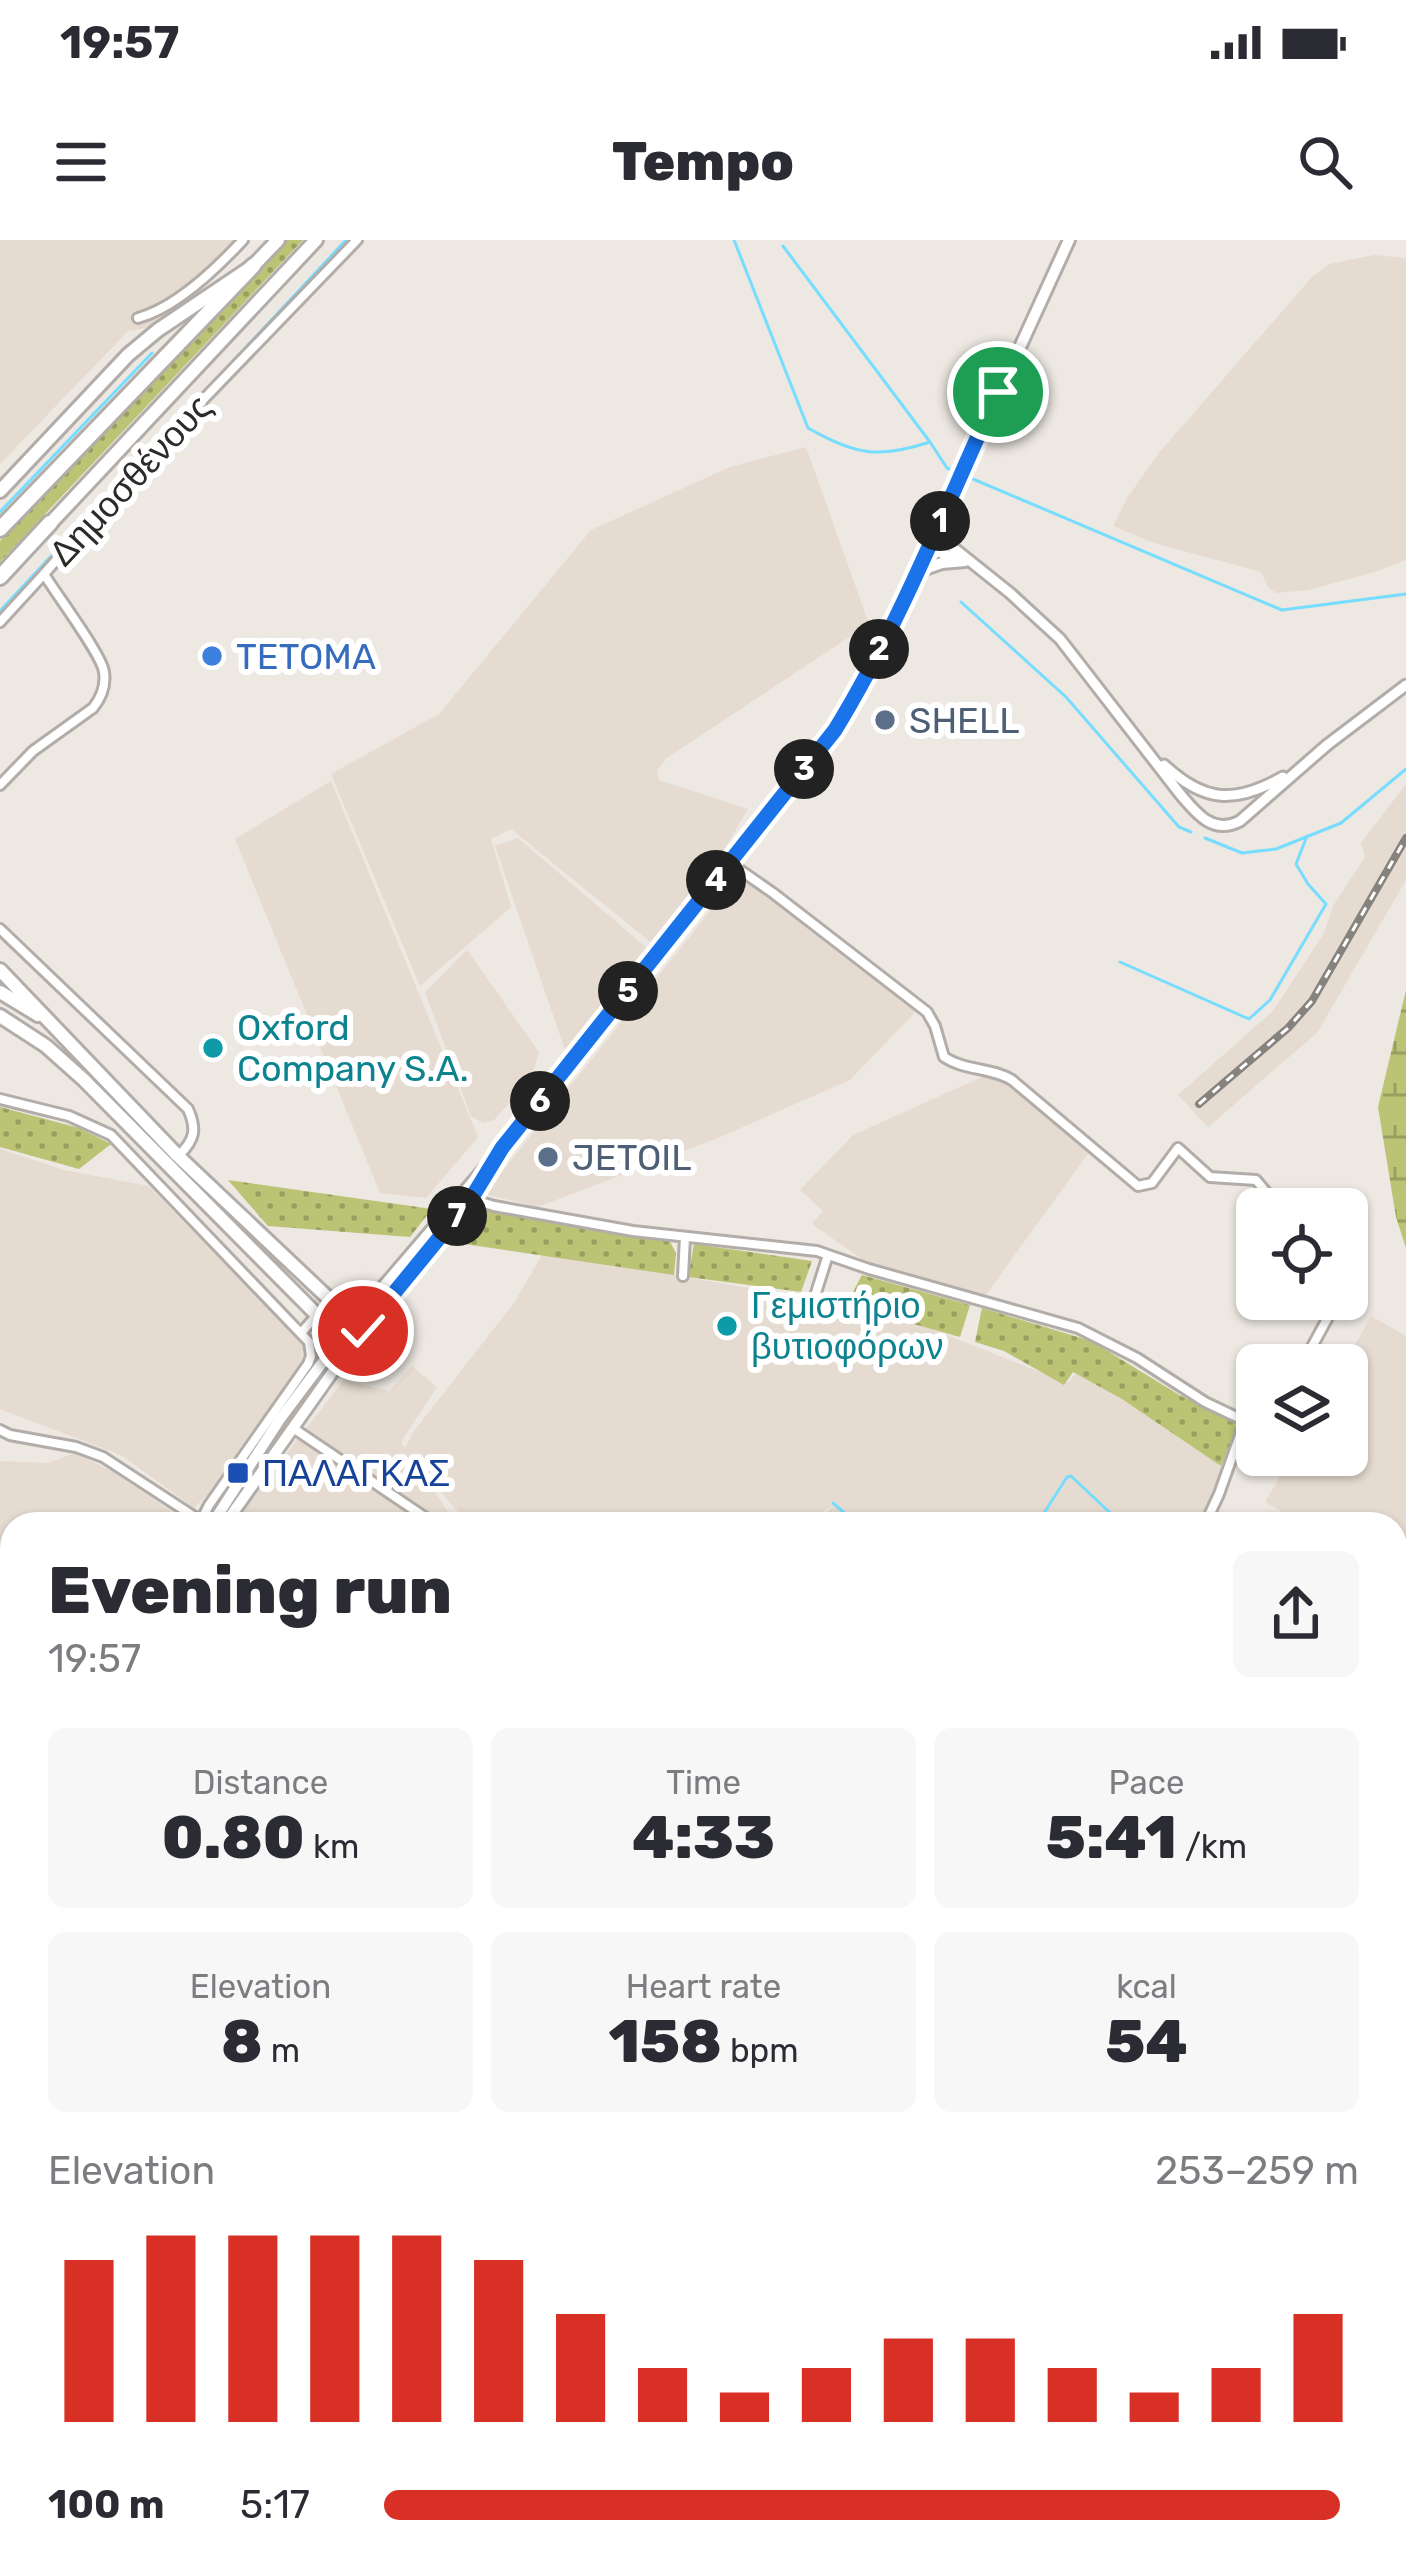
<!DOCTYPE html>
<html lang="en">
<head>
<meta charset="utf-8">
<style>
	body { margin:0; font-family:Rubik,sans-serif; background:#f7f7f7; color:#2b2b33; height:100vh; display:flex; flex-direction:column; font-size:45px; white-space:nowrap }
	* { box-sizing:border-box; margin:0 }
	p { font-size:39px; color:#7c7c81 }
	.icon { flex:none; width:66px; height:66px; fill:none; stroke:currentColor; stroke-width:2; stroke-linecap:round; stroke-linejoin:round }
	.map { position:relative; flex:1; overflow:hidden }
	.side { position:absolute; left:0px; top:1272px; width:1407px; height:1065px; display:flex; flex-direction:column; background:#fff; border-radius:36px 36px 0 0; box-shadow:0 3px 9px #0004 }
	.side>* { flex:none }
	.tools { position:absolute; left:1236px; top:948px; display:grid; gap:24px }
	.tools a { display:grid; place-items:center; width:132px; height:132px; border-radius:18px; background:#fff; box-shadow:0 3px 9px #0004; font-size:60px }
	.pin { position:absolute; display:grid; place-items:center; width:102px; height:102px; color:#fff; margin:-51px; border:6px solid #fff; border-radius:50%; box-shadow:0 3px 12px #0007 }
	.km { position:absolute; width:60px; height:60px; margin:-30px; border-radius:50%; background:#222; color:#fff; font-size:33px; line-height:60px; text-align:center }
	.round { display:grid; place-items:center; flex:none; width:126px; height:126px; border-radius:18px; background:#f7f7f7 }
	.summary { display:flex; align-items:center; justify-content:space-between; height:204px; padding:0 48px }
	h1 { font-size:66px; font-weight:800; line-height:90px }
	.figures { display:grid; grid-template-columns:repeat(3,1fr); gap:18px; height:204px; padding:12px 48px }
	.figures div { display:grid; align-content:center; border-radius:18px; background:#f7f7f7; text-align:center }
	.figures b { font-size:60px; font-weight:800 }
	.figures small { font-size:33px; font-weight:400 }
	.figures p { font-size:33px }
	.chart { height:336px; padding:24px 48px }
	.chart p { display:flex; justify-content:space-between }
	.chart svg { width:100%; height:216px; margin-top:12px; stroke:#d93025; stroke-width:6 }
	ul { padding:0 48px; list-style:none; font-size:39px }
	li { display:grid; grid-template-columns:192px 144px 1fr; align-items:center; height:90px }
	li i { height:30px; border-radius:15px; background:#d93025 }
	.status { display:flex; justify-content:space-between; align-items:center; height:84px; padding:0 60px; background:#fff; direction:ltr }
	.status svg { height:33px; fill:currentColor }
	header { display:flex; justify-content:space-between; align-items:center; height:156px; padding:0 48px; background:#fff; font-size:54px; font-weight:800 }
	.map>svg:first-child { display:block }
	.built { fill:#e6dbd0 }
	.grass { fill:url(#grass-dots) }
	.wetland { fill:url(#wetland-marsh) }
	.water { fill:url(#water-ripples) }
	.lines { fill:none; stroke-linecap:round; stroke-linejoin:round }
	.stream { stroke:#76ddff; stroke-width:3 }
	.minor-casing { stroke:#b3ada9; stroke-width:14 }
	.tertiary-casing { stroke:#b3ada9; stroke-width:15 }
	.secondary-casing { stroke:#b3ada9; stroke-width:16 }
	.trunk-casing { stroke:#b3ada9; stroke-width:18 }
	.motorway-casing { stroke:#b3ada9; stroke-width:20 }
	.minor { stroke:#fff; stroke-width:8 }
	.tertiary { stroke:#fff; stroke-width:9 }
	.secondary { stroke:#fff; stroke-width:10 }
	.trunk { stroke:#fff; stroke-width:12 }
	.motorway { stroke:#fff; stroke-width:14 }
	.rail-casing { stroke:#86837f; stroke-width:8 }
	.rail { stroke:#fff; stroke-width:3; stroke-dasharray:9; stroke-linecap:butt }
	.route-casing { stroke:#fff; stroke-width:24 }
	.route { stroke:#1a73e8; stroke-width:15 }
	.shop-dot { fill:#3f7fe0; stroke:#fff; stroke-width:4.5 }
	.service-dot { fill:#5c6f8a; stroke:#fff; stroke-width:4.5 }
	.culture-dot { fill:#0f9aa8; stroke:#fff; stroke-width:4.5 }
	.transit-dot { fill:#1a4fb4; stroke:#fff; stroke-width:4.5 }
	.labels { text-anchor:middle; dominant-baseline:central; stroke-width:12; stroke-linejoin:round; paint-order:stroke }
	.street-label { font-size:36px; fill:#2d2b29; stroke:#fff }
	.shop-label { font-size:36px; fill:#366cbe; stroke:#fff; text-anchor:start }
	.service-label { font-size:36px; fill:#4e5e75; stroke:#fff; text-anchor:start }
	.culture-label { font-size:36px; fill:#0d838f; stroke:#fff; text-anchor:start }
	.transit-label { font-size:36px; fill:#164399; stroke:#fff; text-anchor:start }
</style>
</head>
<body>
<div class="status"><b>19:57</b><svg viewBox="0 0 49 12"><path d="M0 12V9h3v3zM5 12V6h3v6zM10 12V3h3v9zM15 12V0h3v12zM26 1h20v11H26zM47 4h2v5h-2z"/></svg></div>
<header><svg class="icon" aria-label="menu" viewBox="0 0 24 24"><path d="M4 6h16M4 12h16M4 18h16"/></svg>Tempo<svg class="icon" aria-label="search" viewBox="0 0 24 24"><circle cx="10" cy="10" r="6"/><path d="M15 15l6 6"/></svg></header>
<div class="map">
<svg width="1406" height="2336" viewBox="0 0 1406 2336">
	<defs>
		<pattern id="grass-dots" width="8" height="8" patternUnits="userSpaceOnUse" patternTransform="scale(3)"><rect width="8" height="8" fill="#bbc374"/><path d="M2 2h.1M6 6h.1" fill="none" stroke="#989f5f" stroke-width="1.8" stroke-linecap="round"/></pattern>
		<pattern id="wetland-marsh" width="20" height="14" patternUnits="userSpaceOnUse" patternTransform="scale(3)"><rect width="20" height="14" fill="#bbc374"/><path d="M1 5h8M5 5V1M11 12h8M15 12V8" fill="none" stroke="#989f5f"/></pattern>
		<pattern id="water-ripples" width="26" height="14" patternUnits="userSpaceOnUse" patternTransform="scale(3)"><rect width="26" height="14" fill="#76ddff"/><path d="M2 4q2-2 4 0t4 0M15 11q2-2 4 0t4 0" fill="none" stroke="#66bedb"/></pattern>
	</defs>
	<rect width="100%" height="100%" fill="#ede8e2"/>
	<path class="built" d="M 0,0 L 235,0 L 153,87 L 128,91 L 0,224 Z
		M 1374,15 L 1406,18 L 1406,320 L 1375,332 L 1308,350 L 1276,353 L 1268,347 L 1261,332 L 1154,303 L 1113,286 L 1128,257 L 1158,214 L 1312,37 L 1330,24 Z
		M 806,207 L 869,384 L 667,518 L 657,530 L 659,540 L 748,569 L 721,615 L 715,636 L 659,709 L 511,589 L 491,599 L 511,667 L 420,746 L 331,534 L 439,474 L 591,290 L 730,227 Z
		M 331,541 L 478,897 L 426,958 L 380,953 L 235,599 Z
		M 1406,544 L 1406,640 L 1317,793 L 1208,887 L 1178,855 L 1273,771 L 1324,693 L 1333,666 L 1365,617 L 1361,603 Z
		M 518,598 L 648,709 L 611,763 L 565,810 L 495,606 Z
		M 738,636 L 922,765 L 850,840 L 720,897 L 538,967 L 484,954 Z
		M 467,710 L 539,812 L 531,838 L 527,844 L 494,880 L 483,883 L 471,876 L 425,752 Z
		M 991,833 L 1004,839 L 1089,912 L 986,1055 L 863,1020 L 812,984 L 823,971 L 800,950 L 853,895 Z
		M 0,909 L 64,930 L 149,946 L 304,1105 L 301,1123 L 210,1252 L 194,1268 L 121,1215 L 0,1169 Z
		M 542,1015 L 584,1019 L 874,1070 L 914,1082 L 1068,1143 L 1082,1126 L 1225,1229 L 1196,1284 L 814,1284 L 834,1265 L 802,1284 L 468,1284 L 410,1214 L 456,1284 L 231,1284 L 344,1140 L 389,1151 L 412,1126 L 437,1147 L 401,1202 L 405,1208 L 414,1191 L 514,1063 Z
		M 1371,1076 L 1406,1096 L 1406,1344 L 1395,1338 L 1395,1284 L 1304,1284 L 1265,1262 L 1293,1215 L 1347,1215 L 1347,1125 L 1344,1125 Z
		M 75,1213 L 113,1232 L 190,1284 L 12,1284 L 12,1552 L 0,1568 L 0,1221 L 48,1223 Z
		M 1395,1533 L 1406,1543 L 1406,1668 L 1395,1681 Z
		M 12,1567 L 12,1811 L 0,1801 L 0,1584 Z
		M 1395,1773 L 1406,1783 L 1406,2283 L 1395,2275 Z
		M 0,1822 L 12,1833 L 12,1982 L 0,1995 Z
		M 0,2109 L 12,2120 L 12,2222 L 0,2235 Z
		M 344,2325 L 405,2325 L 416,2336 L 333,2336 Z"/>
	<path class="grass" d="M 283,0 L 303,0 L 0,322 L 0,301 Z
		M 0,867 L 79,888 L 111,904 L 79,929 L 0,907 Z
		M 228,940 L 432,969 L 410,997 L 268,986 Z
		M 478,969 L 669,1000 L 676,1013 L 674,1035 L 444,1001 L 464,971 Z
		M 694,1004 L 812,1021 L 801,1052 L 688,1037 Z
		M 862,1035 L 970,1065 L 960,1097 L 846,1065 Z
		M 982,1068 L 1091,1101 L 1181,1156 L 1234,1181 L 1237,1190 L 1221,1226 L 1122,1159 L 1073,1132 L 1064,1145 L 1004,1111 L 975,1102 Z
		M 12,1982 L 12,2071 L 0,2083 L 0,1995 Z
		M 132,2325 L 204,2325 L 195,2336 L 144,2336 Z"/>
	<path class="wetland" d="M 1406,750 L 1406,1008 L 1396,977 L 1378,867 Z
		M 1406,1669 L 1406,1784 L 1395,1774 L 1395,1681 Z"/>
	<path class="water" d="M 766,2325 L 841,2325 L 831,2336 L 776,2336 Z"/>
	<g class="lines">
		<path class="stream" d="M 734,0 L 808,188 C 856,215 878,219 930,202 L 947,228 L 1282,370 L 1406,354
			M 783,6 L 930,202
			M 0,272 L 152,113
			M 961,362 L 1066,457 L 1179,587 L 1191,592
			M 0,371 L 346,0
			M 1205,598 L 1242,613 L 1276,609 L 1341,583 L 1406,529
			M 1120,722 L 1249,779 L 1270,760 L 1326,664 L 1308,644 L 1296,624 L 1307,596
			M 833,1263 L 857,1284
			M 818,1284 L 831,1273 L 843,1284
			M 1037,1284 L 1067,1237 L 1071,1236 L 1122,1284
			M 1395,1535 L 1406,1545
			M 1395,1646 L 1406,1634
			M 1395,2089 L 1406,2099
			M 1395,2276 L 1406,2284"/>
		<defs>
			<path id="minor" d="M 138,78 C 175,68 217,28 243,0
				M 0,382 L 44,334
				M 0,545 L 33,511 L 93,468 C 101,458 106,445 104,432 C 102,415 56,354 44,334 L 147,218 L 357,0
				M 730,623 L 773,653 L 927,772 L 935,786 L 944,817 C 965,831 991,827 1012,840 L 1138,946 L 1152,943 L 1178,908 L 1210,937 L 1256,940 L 1280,969
				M 0,689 L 188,869 C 197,889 195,900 179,915
				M 0,859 L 69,876 L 111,895 L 309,1102 L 311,1116 L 308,1124 L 209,1265 L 201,1281 L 205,1284
				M 471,959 L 494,966 L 633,991 L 817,1011 L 869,1029 L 1078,1088 L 1137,1118 L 1205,1162 L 1245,1181 L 1257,1179
				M 1347,1029 L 1349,1031 L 1347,1042
				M 683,1036 L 685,997
				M 814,1059 L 828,1015
				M 301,1093 L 317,1075
				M 1302,1125 L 1338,1059
				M 293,1188 L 435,1284
				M 0,1190 L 10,1195 L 76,1207 L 103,1217 L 201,1281
				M 1205,1284 L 1219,1254 L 1245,1181
				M 1395,1514 L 1406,1524
				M 1395,1674 L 1406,1662
				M 1395,1773 L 1406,1783
				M 0,1817 L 12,1828
				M 1395,1930 L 1406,1918
				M 118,2325 L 130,2336
				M 688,2325 L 700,2336
				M 88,2336 L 95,2325"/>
			<path id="tertiary" d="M 935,293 L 1010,353 L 1060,399 L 1180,554 C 1197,574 1213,595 1240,581 L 1327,505 L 1406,445
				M 927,308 L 964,321
				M 1164,525 C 1205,563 1235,564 1283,537"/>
			<path id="secondary" d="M 916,332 L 942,323 L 965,321
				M 212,1284 L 280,1179 L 353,1082 L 502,908 L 835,490 L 854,459 L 935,293 L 1069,0
				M 225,1284 L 346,1113 L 471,959 L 488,931
				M 0,1575 L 12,1559"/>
			<path id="trunk" d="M 0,251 L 128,115 L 158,90 L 253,26 L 278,0
				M 46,288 L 316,0
				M 0,730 L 178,916 L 363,1091
				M 0,752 L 38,775
				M 0,776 L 46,806 L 83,839 L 317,1075 L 352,1105
				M 321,1081 L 327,1094 L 327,1116"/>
			<path id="motorway" d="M 0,289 L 253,26
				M 0,337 L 50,283"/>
		</defs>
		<use href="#minor" class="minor-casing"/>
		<use href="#tertiary" class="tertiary-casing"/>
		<use href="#secondary" class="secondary-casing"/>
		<use href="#trunk" class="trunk-casing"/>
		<use href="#motorway" class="motorway-casing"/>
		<use href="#minor" class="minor"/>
		<use href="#tertiary" class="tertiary"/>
		<use href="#secondary" class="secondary"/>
		<use href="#trunk" class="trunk"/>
		<use href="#motorway" class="motorway"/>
		<defs>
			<path id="rail" d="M 1199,864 L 1288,788 L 1312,761 L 1406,598"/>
		</defs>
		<use href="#rail" class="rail-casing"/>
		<use href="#rail" class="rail"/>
	</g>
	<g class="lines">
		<defs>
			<path id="route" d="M 363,1091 L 471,959 L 502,908 L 835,490 C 900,384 946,265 998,152"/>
		</defs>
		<use href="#route" class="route-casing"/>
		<use href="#route" class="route"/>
	</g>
	<circle class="shop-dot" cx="212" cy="416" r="12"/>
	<g class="service-dot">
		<circle cx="885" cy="480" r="12"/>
		<circle cx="548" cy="917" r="12"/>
	</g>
	<g class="culture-dot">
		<circle cx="213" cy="808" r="12"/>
		<circle cx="727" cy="1086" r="12"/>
	</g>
	<rect class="transit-dot" x="226" y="1221" width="24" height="24" rx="6"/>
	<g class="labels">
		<g class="street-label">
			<text transform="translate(130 240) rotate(-47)">Δημοσθένους</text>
		</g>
		<g class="shop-label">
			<text x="236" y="416">TETOMA</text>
		</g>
		<g class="service-label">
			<text x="909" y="480">SHELL</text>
			<text x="572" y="917">JETOIL</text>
		</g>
		<g class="culture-label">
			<text x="237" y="787">Oxford<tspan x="237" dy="41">Company S.A.</tspan></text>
			<text x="751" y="1065">Γεμιστήριο<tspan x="751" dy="41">βυτιοφόρων</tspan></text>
		</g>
		<g class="transit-label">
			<text x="262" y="1233">ΠΑΛΑΓΚΑΣ</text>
		</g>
	</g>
</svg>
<div class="tools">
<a><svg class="icon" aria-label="locate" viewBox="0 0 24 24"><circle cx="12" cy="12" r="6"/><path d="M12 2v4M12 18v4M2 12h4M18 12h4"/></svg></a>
<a><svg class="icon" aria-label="layers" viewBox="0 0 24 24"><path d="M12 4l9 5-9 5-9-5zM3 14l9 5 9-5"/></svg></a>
</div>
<div class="pin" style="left:998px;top:152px;background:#1e9e55"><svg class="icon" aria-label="arrive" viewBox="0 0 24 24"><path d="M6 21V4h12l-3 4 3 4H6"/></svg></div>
<div class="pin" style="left:363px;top:1091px;background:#d93025"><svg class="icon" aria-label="check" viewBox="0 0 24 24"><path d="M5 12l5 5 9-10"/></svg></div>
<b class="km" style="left:940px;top:281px">1</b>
<b class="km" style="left:879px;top:409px">2</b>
<b class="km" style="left:804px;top:529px">3</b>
<b class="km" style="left:716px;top:640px">4</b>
<b class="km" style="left:628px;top:751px">5</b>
<b class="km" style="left:540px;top:861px">6</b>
<b class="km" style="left:457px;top:976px">7</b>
<section class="side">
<div class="summary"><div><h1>Evening run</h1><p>19:57</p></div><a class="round"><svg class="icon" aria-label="share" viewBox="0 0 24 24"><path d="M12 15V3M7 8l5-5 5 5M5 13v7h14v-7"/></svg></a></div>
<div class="figures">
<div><p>Distance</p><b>0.80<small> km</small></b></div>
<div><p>Time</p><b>4:33</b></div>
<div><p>Pace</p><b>5:41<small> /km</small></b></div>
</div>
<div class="figures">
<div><p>Elevation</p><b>8<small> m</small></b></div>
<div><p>Heart rate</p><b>158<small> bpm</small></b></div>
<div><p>kcal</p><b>54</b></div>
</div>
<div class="chart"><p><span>Elevation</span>253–259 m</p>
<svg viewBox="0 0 160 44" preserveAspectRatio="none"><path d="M5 44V11M15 44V6M25 44V6M35 44V6M45 44V6M55 44V11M65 44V22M75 44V33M85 44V38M95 44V33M105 44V27M115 44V27M125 44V33M135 44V38M145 44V33M155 44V22"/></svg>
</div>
<ul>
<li><b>100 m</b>5:17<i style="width:98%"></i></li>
</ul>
</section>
</div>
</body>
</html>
